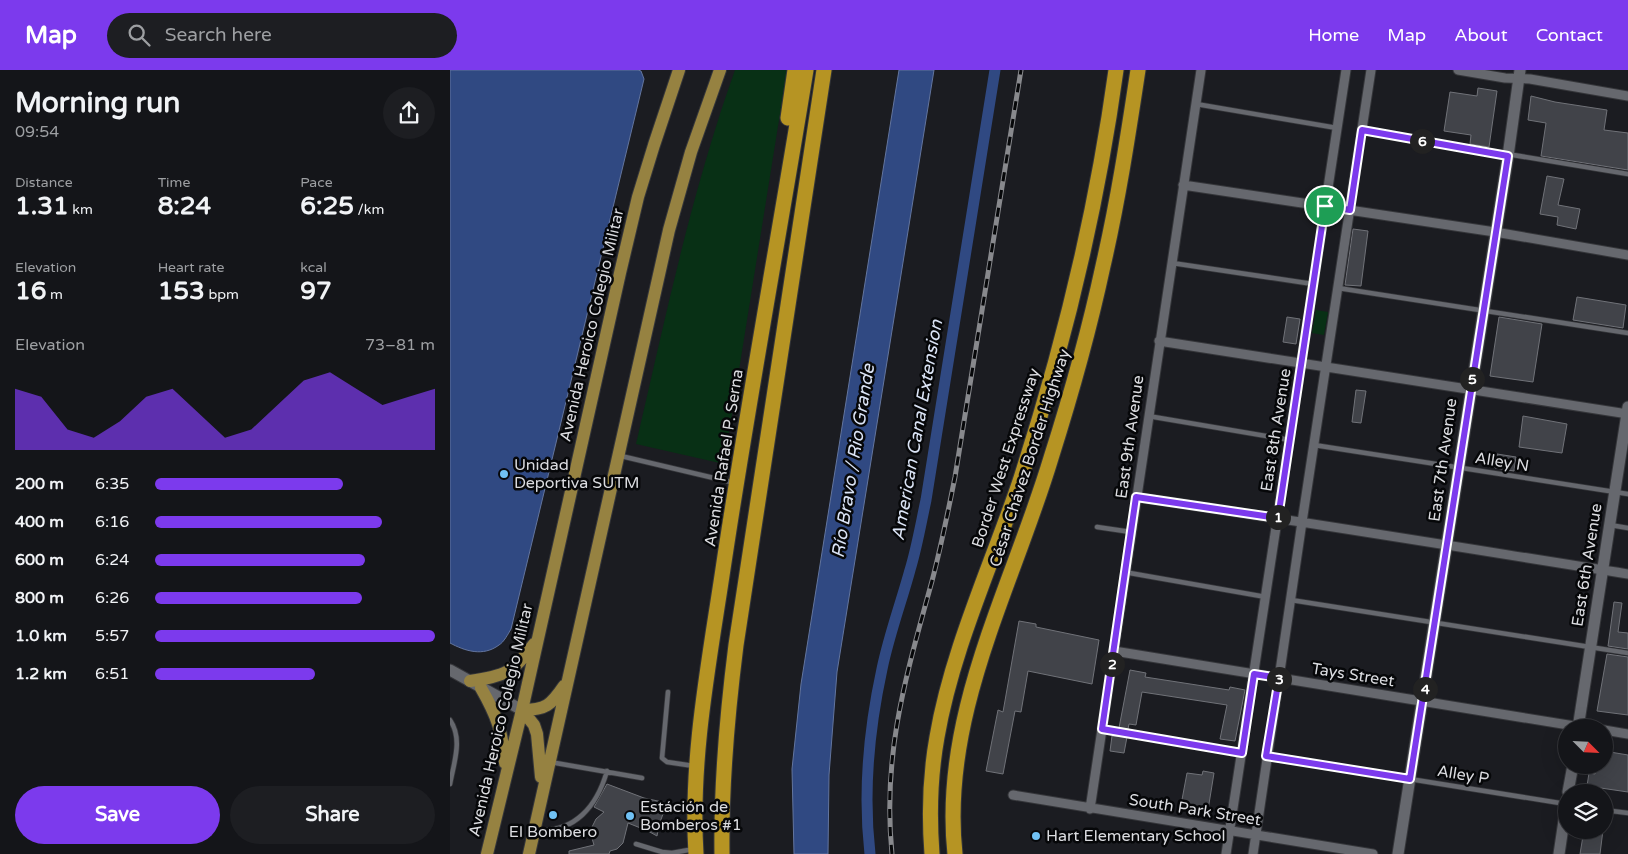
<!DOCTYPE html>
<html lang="en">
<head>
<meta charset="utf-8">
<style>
	body { margin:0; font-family:"Varela Round",sans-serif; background:#1d1e22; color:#f1f3f6; height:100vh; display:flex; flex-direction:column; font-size:19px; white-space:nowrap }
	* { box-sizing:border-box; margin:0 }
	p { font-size:16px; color:#9d9fa2 }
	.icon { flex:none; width:28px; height:28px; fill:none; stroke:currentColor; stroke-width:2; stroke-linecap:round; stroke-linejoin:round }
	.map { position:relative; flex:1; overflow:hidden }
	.details { display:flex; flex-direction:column; background:#141519; width:450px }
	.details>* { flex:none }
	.needle { width:32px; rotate:114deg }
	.fabs { position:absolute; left:1108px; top:649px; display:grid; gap:10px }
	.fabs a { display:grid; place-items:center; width:55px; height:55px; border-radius:50%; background:#141519; box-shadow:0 5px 20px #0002,0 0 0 1px #333438; font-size:25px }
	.pin { position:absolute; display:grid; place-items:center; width:42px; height:42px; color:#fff; margin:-21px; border:2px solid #fff; border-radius:50%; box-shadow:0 1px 5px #0007 }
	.km { position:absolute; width:25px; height:25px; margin:-12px; border-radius:50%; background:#222; color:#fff; font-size:14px; line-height:25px; text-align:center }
	.round { display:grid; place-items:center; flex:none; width:52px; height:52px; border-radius:26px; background:#1d1e22 }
	.headline { display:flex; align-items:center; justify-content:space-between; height:85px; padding:0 15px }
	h1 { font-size:28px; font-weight:800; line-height:38px }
	.stats { display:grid; grid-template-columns:repeat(3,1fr); gap:8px; height:85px; padding:5px 15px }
	.stats div { display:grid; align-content:center }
	.stats b { font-size:25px; font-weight:800 }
	.stats small { font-size:14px; font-weight:400 }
	.stats p { font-size:14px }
	.chart { height:140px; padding:10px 15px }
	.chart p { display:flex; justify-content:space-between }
	.chart svg { width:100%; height:90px; margin-top:5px; fill:#7c3aed; opacity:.7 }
	.primary-button { display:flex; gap:10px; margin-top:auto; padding:10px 15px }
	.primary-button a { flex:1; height:58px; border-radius:30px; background:#7c3aed; color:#fff; font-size:20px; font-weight:800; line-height:58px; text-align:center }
	.primary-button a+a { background:#1d1e22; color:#f1f3f6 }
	ul { padding:0 15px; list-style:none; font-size:16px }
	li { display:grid; grid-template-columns:80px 60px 1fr; align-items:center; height:38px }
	li i { height:12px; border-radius:6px; background:#7c3aed }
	header { display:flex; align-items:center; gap:30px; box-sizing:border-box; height:70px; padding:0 25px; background:#7c3aed; color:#fff }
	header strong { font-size:24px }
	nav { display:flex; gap:28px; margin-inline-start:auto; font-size:18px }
	.search { width:350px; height:45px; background:#1d1e22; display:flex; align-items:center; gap:12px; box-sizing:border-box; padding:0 18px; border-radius:28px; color:#9d9fa2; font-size:19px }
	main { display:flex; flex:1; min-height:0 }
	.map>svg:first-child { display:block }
	.green { fill:#083015 }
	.water { fill:#304982; stroke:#63759e }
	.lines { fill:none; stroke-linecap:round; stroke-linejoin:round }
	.canal { stroke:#304982; stroke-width:11 }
	.building { fill:#414349; stroke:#707278 }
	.lane-casing { stroke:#35363a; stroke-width:6 }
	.street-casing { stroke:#35363a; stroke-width:11 }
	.secondary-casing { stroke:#35363a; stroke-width:13 }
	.primary-casing { stroke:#35363a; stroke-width:14 }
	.highway-casing { stroke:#35363a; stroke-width:17 }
	.lane { stroke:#66686e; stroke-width:4.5 }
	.street { stroke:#66686e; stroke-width:9 }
	.secondary { stroke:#66686e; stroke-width:11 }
	.primary { stroke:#968241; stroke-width:12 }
	.highway { stroke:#b69423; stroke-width:15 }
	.rail-casing { stroke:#88898d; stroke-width:5 }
	.rail { stroke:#060709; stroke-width:3; stroke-dasharray:9; stroke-linecap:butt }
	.route-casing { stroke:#fff; stroke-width:10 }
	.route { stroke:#7c3aed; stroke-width:6 }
	.poi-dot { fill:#70c1f4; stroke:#060709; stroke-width:2 }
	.labels { text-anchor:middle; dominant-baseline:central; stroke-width:5; stroke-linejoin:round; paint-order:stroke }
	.street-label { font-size:16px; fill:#dbdce0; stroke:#060709 }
	.poi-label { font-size:16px; fill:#dbdce0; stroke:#060709; text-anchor:start }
	.water-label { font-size:18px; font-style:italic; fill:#dbe4f6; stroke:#060709 }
</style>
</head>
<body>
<header>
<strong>Map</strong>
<div class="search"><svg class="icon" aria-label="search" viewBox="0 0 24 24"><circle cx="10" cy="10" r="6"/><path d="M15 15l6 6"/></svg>Search here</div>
<nav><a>Home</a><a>Map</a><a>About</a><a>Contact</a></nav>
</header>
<main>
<section class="details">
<div class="headline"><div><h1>Morning run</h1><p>09:54</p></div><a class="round"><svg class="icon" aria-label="share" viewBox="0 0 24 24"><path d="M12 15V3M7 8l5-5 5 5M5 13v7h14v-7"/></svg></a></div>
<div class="stats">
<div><p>Distance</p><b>1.31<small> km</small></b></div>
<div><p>Time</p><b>8:24</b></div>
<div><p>Pace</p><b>6:25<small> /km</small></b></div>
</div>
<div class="stats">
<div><p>Elevation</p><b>16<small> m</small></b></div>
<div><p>Heart rate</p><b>153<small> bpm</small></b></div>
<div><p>kcal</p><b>97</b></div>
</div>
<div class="chart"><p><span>Elevation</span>73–81 m</p>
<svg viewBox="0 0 160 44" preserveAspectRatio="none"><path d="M0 44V14L10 18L20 34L30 38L40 30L50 18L60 14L70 26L80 38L90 34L100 22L110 10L120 6L130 14L140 22L150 18L160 14V44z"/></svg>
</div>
<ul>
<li><b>200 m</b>6:35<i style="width:67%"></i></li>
<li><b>400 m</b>6:16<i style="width:81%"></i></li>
<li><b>600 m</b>6:24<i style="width:75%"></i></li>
<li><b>800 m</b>6:26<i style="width:74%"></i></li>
<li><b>1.0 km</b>5:57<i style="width:100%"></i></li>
<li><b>1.2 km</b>6:51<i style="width:57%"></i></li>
</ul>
<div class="primary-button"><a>Save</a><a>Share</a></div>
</section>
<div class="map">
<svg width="1178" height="784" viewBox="0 0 1178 784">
	<rect width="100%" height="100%" fill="#1b1c21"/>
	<path class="green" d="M 285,0 L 337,0 L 274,394 L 186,374 C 215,249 242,120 285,0 Z
		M 866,240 L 878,242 L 874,265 L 862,263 Z"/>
	<path class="water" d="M 0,0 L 188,0 L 191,1 L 194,9 L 61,559 C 58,564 54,572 49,575 C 33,587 15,581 0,573 Z
		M 449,0 L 484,0 L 387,602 L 379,705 L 378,784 L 344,784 L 342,699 L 351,614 Z"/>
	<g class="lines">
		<path class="canal" d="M 420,784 C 413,723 419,659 432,599 C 439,565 451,533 460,500 C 467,477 471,453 476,430 L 545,0"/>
	</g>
	<path class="building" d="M 1028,18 L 1047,21 L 1039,77 L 1020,74 L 1021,65 L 994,61 L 1000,22 L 1027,26 Z
		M 1081,26 L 1105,32 L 1157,40 L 1154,60 L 1178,63 L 1178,100 L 1091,86 L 1096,53 L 1078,50 Z
		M 1097,106 L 1114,109 L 1108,135 L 1130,139 L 1126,159 L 1107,155 L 1108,147 L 1090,144 Z
		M 903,159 L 918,161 L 911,216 L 895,215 Z
		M 1127,227 L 1176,235 L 1173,258 L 1123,250 Z
		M 837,247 L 850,249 L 846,274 L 833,272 Z
		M 1049,247 L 1092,254 L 1083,312 L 1040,306 Z
		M 906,320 L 916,321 L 911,353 L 902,352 Z
		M 1073,346 L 1117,354 L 1112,383 L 1069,377 Z
		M 1047,384 L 1066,387 L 1064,401 L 1045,398 Z
		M 1164,532 L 1172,533 L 1168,562 L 1178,563 L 1178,579 L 1158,576 Z
		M 569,551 L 586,554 L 586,557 L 649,570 L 642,614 L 578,601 L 571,642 L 565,641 L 553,704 L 536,701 L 548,640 L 553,642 Z
		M 1157,584 L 1178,587 L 1178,645 L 1147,641 Z
		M 680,600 L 696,603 L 695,607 L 779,620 L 780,617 L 795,620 L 785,671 L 770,669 L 777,635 L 692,622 L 686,655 L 679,654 L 678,659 L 669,658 Z
		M 662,666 L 677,667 L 674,683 L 660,681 Z
		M 1154,681 L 1178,685 L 1178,722 L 1137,716 L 1139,703 L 1145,704 L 1146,695 L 1154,695 Z
		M 753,701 L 764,703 L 758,740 L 731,735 L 737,703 L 752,705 Z
		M 157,714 L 194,728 L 217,733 L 209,755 L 207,766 L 198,761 L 178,753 L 173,773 L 167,779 L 160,781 L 159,784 L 119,784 L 119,781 L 144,775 L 141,765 L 142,757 L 146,749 L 154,742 L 144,737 Z
		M 1134,760 L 1153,760 L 1150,784 L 1130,784 Z"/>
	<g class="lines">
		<defs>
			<path id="lane" d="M 746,34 L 887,58
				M 912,60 L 1178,104
				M 722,193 L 863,214
				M 888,218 L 1178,263
				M 698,346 L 840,370
				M 864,375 L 1178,424
				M 171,386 L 285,413
				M 1160,455 L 1178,458
				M 647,457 L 681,462
				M 674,502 L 816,527
				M 841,530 L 1178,583
				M 218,622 L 212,688 L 217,692 L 244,696
				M 0,650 C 13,669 4,692 0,714
				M 652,659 L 792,683
				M 816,686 L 1116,734
				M 100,692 L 192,708
				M 1154,740 L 1178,743
				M 86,760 C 125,763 147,736 157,701
				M 186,774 L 212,782 L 222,783 L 244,779"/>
			<path id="street" d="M 1008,0 L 1055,8 L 1080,9 L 1178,26
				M 733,115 L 1045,162 L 1178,185
				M 709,271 L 1178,344
				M 686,427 C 850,451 1014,478 1178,504
				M 664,581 L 1137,658
				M 1154,660 L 1178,664
				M 563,725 L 923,784
				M 640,739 L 751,0
				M 776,784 L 896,0
				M 803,784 L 852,452 L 921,0"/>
			<path id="secondary" d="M 0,600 L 72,640
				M 1128,658 L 1178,337
				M 1118,722 L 1123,695
				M 948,784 L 1058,86 L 1070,0
				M 1109,784 L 1116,737"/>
			<path id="primary" d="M 20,611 C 55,606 63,603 84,574
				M 31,618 C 47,646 52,660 55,693
				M 72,640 L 84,655 L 87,664 L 91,707
				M 72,640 C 96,640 101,635 114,616
				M 37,784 L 72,640 L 170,203 L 188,127 L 204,75 L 229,0
				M 79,784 L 219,160 L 241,82 L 270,0"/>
			<path id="highway" d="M 338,48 L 345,0
				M 246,784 C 240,689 259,593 273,499 C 298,332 329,166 356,0
				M 272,784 C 271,712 277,646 286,575 L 374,0
				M 482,784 C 479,745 480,706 487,667 C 502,579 543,492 571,408 C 614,275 647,138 666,0
				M 505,784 C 490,645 562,518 601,388 C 621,325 639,261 653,196 C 668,131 678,66 688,0"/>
		</defs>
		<use href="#lane" class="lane-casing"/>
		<use href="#street" class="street-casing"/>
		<use href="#secondary" class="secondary-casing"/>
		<use href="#primary" class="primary-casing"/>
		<use href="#highway" class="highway-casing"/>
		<use href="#lane" class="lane"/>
		<use href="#street" class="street"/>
		<use href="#secondary" class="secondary"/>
		<use href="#primary" class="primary"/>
		<use href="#highway" class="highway"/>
		<defs>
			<path id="rail" d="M 442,784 C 432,684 456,606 482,511 C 491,477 498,442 505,407 L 571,0"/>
		</defs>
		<use href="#rail" class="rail-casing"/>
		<use href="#rail" class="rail"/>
	</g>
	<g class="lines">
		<defs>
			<path id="route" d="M 912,60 L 1058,86 L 960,709 L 816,686 L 829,608 L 804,604 L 792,683 L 652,659 L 686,427 L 828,448 L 875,136 L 900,140 Z"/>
		</defs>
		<use href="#route" class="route-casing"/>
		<use href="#route" class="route"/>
	</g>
	<g class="poi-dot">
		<circle cx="54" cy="404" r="5"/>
		<circle cx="103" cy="745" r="5"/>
		<circle cx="180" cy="746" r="5"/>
		<circle cx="586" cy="766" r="5"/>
	</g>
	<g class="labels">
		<g class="street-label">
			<text transform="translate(142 255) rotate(-77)">Avenida Heroico Colegio Militar</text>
			<text transform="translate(826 360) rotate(-81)">East 8th Avenue</text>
			<text transform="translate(680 367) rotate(-82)">East 9th Avenue</text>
			<text transform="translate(274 388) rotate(-81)">Avenida Rafael P. Serna</text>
			<text transform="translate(556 388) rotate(-72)">Border West Expressway</text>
			<text transform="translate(580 388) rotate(-72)">César Chávez Border Highway</text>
			<text transform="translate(993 390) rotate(-82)">East 7th Avenue</text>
			<text transform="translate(1052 392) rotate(9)">Alley N</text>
			<text transform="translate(1137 495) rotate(-81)">East 6th Avenue</text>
			<text transform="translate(903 605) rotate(9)">Tays Street</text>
			<text transform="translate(51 650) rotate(-77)">Avenida Heroico Colegio Militar</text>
			<text transform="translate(1013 705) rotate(9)">Alley P</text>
			<text transform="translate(745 740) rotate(9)">South Park Street</text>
		</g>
		<g class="poi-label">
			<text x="64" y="395">Unidad<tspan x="64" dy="18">Deportiva SUTM</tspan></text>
			<text x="190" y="737">Estáción de<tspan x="190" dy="18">Bomberos #1</tspan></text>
			<text x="103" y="762" text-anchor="middle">El Bombero</text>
			<text x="596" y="766">Hart Elementary School</text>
		</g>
		<g class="water-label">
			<text transform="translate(467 360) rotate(-80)">American Canal Extension</text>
			<text transform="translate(403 391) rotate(-81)">Río Bravo / Rio Grande</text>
		</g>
	</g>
</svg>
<div class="fabs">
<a><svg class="needle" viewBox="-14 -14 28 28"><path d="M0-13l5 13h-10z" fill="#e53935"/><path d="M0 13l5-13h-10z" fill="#9d9fa2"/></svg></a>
<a><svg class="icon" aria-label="layers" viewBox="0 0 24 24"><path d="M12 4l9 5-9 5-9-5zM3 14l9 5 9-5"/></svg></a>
</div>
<div class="pin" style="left:875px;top:136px;background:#1e9e55"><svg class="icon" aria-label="arrive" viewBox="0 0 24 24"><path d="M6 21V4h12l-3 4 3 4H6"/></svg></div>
<b class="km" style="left:828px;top:447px">1</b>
<b class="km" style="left:662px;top:594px">2</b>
<b class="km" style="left:829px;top:609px">3</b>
<b class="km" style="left:975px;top:619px">4</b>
<b class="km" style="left:1022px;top:309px">5</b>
<b class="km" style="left:972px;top:71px">6</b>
</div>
</main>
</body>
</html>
